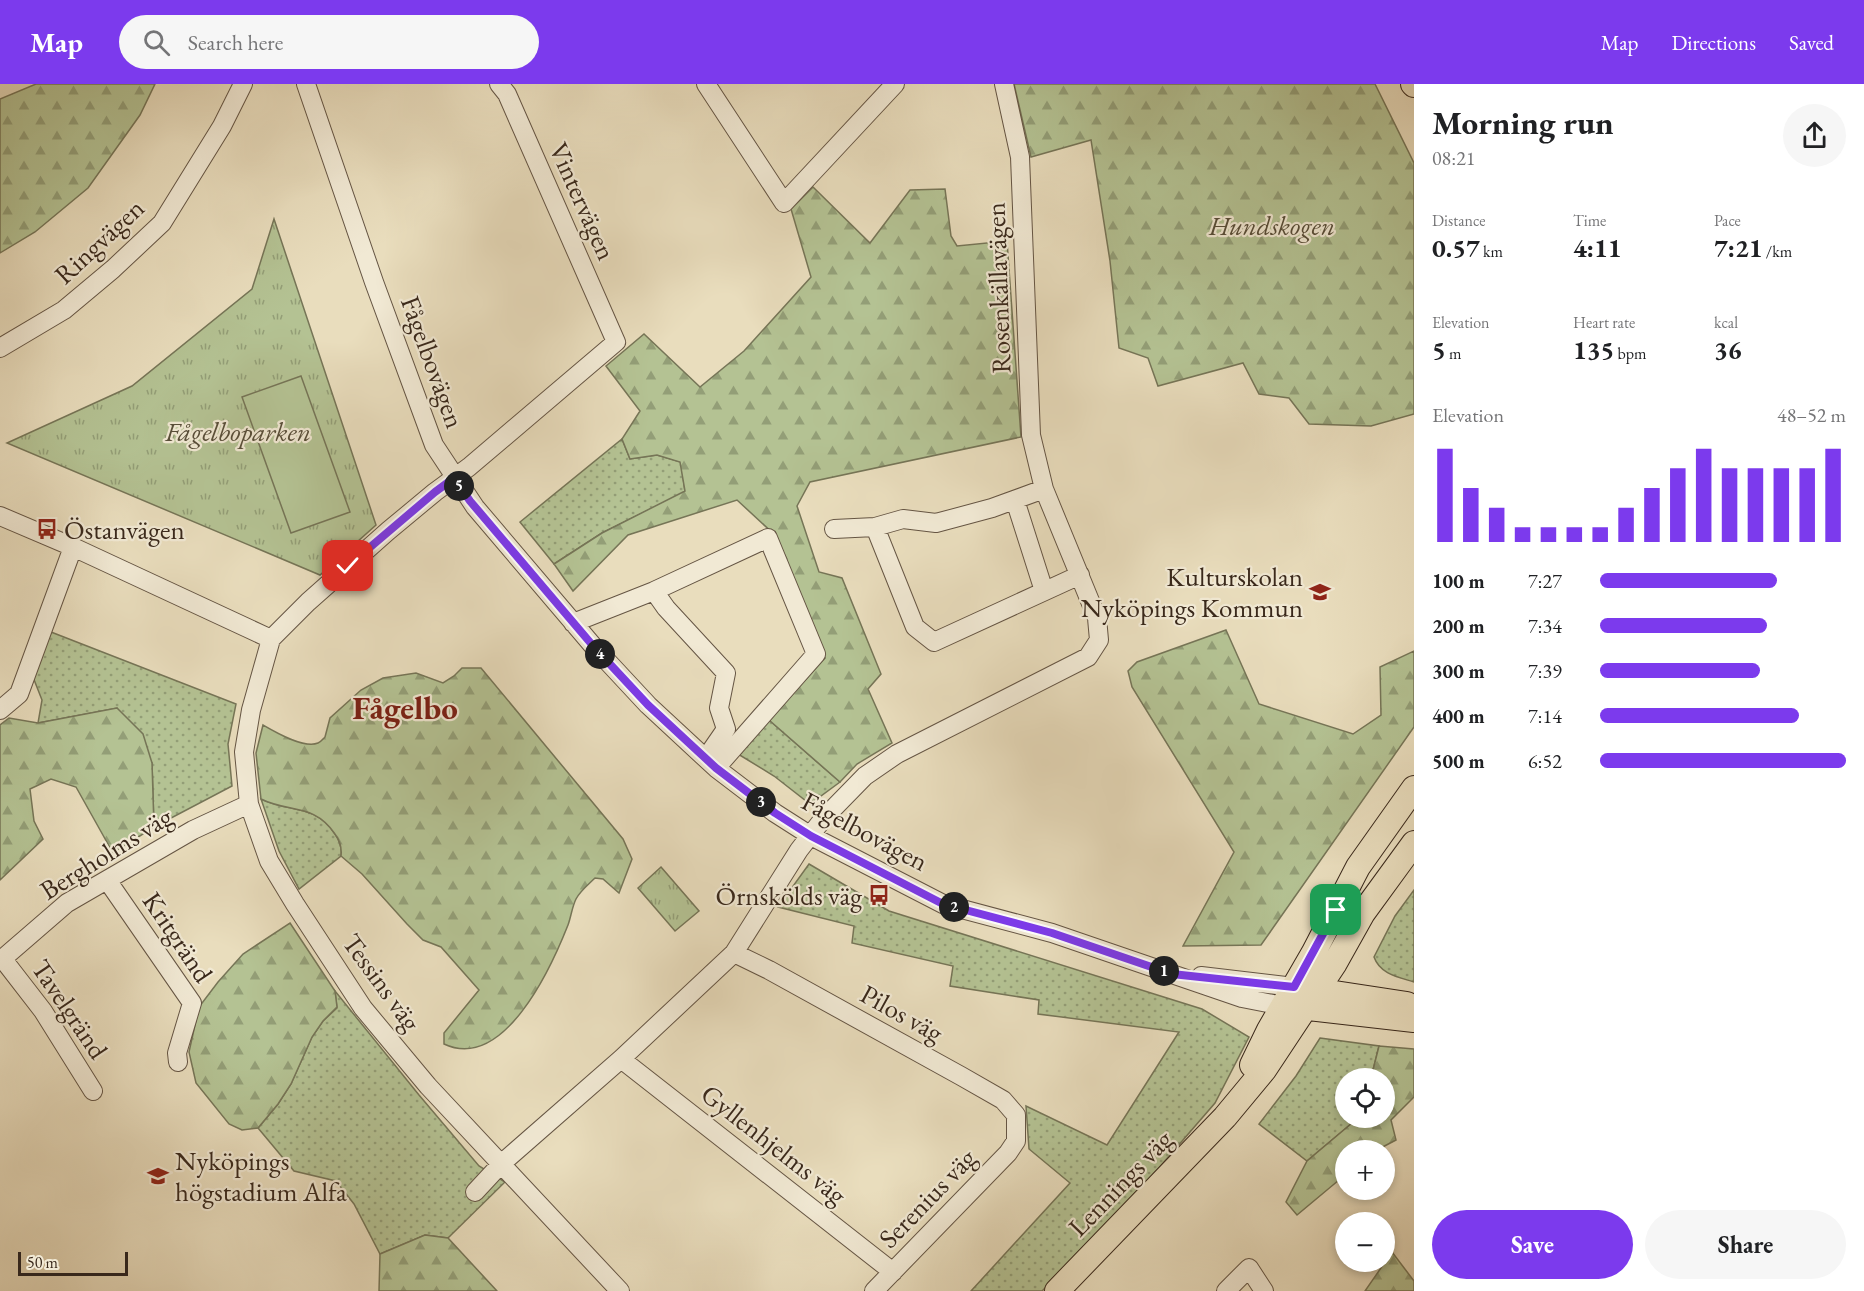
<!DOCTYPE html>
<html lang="en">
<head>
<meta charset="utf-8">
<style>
	body { margin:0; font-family:"EB Garamond",serif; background:#f6f6f6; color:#202124; height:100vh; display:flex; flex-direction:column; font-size:22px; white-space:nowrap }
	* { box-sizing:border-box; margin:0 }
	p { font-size:20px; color:#757577 }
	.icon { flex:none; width:33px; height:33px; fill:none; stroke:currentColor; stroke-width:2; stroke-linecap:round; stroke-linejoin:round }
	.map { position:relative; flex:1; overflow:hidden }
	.details { display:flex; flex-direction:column; background:#fff; width:450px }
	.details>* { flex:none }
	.buttons { position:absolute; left:1335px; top:984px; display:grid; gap:12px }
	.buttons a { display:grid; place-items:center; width:60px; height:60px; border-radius:50%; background:#fff; box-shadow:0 3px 9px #0003; font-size:30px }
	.scale { position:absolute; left:18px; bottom:15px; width:110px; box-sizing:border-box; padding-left:6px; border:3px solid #39281b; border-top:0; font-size:16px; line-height:21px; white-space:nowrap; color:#39281b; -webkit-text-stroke:4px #f1e9d4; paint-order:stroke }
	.pin { position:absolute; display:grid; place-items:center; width:51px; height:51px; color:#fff; margin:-26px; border-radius:12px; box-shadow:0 3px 9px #0006 }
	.km { position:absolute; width:30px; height:30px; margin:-15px; border-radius:50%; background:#222; color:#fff; font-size:16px; line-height:30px; text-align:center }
	.round { display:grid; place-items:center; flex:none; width:63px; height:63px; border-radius:32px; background:#f6f6f6 }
	.overview { display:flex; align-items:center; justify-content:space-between; height:102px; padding:0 18px }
	h1 { font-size:33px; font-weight:700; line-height:45px }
	.stats { display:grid; grid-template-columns:repeat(3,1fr); gap:9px; height:102px; padding:6px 18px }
	.stats div { display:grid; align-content:center }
	.stats b { font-size:26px; font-weight:700 }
	.stats small { font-size:16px; font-weight:400 }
	.stats p { font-size:16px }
	.chart { height:168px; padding:12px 18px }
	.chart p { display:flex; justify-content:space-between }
	.chart svg { width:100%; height:108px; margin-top:6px; stroke:#7c3aed; stroke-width:6 }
	.cta { display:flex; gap:12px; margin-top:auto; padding:12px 18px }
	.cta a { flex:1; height:69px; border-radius:36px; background:#7c3aed; color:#fff; font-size:24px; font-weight:700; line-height:69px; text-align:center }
	.cta a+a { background:#f6f6f6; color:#202124 }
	ul { padding:0 18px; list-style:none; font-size:20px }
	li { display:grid; grid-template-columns:96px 72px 1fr; align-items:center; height:45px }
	li i { height:15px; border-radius:8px; background:#7c3aed }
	header { display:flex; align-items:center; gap:36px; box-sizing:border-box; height:84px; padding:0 30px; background:#7c3aed; color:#fff }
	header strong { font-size:28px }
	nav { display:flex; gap:33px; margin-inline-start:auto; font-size:21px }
	.search { width:420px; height:54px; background:#f6f6f6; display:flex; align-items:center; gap:15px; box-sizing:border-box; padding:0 21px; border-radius:33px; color:#757577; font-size:22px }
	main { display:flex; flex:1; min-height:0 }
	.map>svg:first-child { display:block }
	.grass { fill:url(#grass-dots); stroke:#767557; stroke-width:1.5 }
	.forest { fill:url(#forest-firs); stroke:#767557; stroke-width:1.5 }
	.park { fill:url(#park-tufts); stroke:#767557; stroke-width:1.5 }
	.pitch { fill:#b4c293; stroke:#767557; stroke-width:1.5 }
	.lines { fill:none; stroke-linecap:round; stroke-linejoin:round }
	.minor-casing { stroke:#655544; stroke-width:20 }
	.major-casing { stroke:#39281b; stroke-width:26 }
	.minor { stroke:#f1e9d4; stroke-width:18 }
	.major { stroke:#e9ddbd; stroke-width:24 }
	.route-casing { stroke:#fff; stroke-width:12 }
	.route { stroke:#7c3aed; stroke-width:8 }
	.labels { text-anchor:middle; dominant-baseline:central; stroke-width:4.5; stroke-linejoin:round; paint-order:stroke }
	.street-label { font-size:27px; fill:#39281b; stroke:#f1e9d4 }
	.park-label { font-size:27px; font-style:italic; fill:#584e39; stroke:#f1e9d4 }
	.poi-label { font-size:27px; fill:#39281b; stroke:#f1e9d4; text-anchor:start }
	.district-label { font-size:33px; font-weight:bold; fill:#7a1f14; stroke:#f1e9d4 }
</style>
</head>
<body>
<header>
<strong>Map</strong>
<div class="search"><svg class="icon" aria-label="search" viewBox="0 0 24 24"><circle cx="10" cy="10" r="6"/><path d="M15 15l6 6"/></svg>Search here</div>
<nav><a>Map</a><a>Directions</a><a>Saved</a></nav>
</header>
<main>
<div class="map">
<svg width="1414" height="1207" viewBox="0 0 1414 1207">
	<defs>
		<pattern id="grass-dots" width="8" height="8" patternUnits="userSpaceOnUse" patternTransform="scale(1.5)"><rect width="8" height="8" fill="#b4c293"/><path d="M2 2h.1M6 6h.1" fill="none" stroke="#939e77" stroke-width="1.8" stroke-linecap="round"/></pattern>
		<pattern id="forest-firs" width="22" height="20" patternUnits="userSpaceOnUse" patternTransform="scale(1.5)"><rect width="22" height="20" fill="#b4c293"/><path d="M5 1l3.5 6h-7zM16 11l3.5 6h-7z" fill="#939e77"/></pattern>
		<pattern id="park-tufts" width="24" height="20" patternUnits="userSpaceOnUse" patternTransform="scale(1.5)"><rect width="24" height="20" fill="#b4c293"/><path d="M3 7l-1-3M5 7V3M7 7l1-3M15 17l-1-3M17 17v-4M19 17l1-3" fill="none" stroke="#939e77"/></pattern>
	</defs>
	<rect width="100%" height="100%" fill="#e9ddbd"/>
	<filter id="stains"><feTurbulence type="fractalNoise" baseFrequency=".00333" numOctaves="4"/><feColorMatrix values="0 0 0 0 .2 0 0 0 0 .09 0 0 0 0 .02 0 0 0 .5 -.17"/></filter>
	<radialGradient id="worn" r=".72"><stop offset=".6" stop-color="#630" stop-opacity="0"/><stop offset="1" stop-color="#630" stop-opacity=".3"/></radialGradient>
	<path class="grass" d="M 622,355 L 630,375 L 657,371 L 681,378 L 685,408 L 602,449 L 554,480 L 520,438 Z
		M 51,548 L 236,620 L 228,660 L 232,702 L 154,743 L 152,679 L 117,624 L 38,639 L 42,616 L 33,593 Z
		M 769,636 L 840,698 L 810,720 L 774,692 L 738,670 Z
		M 261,715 C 290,729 314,719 335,750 C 340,757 342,764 341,772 L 299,805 L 279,767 Z
		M 809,780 L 889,827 L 1202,925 L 1249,953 L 1215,1019 L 1107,1144 L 1042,1207 L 971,1207 L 1070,1099 L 1029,1065 L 1026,1022 L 1107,1061 L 1179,948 L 1038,930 L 1039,916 L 950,902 L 953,882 L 852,859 L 854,842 L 778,823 Z
		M 1414,806 L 1414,898 C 1398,893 1380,890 1374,873 L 1395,832 Z
		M 335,907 L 419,1011 L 479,1082 L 505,1098 L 448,1154 L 425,1151 L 380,1170 L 354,1120 L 336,1097 L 294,1087 L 258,1044 L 278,1020 L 291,1000 L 312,953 L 323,937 L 337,924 Z
		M 1320,954 L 1379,962 L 1371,994 L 1346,994 L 1346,1034 L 1358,1034 L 1307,1077 L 1259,1040 L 1296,992 Z"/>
	<path class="forest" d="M 36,0 L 155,0 L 140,31 L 88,104 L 35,148 L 0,169 L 0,15 Z
		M 1014,0 L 1375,0 L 1414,79 L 1414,330 L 1371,342 L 1309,340 L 1289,314 L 1259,310 L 1243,279 L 1158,302 L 1148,274 L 1119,264 L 1110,177 L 1091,56 L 1031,73 Z
		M 813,103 L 870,159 L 910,106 L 945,105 L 951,152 L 957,162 L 1007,157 L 1021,353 L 810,398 L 797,422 L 819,488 L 842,494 L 881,590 L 868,605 L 892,659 L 857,680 L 840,698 L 769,636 L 825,574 L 777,453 L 737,416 L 628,451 L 573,507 L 554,480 L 602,449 L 685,407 L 680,378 L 657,371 L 630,375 L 622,355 L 640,327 L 606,282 L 644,250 L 700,303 L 744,267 L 811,193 L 791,125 Z
		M 1226,546 L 1259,620 L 1353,650 L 1381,631 L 1380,583 L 1414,567 L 1414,643 L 1261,861 L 1183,862 L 1234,768 L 1132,603 L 1128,587 L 1137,578 Z
		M 462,584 L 481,584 L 623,755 L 632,775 L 619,809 L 603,795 L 595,794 C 589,800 580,807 576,815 C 572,823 571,833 568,841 C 551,884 504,988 444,960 L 444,949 L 479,906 L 441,863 L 423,856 L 407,840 L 362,790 L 341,772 C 342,764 340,757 335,750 C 314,719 289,729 261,715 L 256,669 L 263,641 C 275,648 304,665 318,659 C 321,658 323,655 325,653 L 330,634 L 361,606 L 383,594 L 416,589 L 443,599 L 454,592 Z
		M 117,624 L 143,650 L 152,679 L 154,743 L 113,769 L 76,703 L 51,695 L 30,705 L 34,737 L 43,755 L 0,796 L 0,641 L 9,634 L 38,639 Z
		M 290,839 L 335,907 L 337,923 L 323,937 L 312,953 L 291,1000 L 278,1020 L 258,1044 L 242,1046 L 229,1040 L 196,999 L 189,968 L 199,923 L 218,898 L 243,870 Z
		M 1379,962 L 1414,965 L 1414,1013 L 1391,1036 L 1396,1056 L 1377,1066 L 1346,1066 L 1345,1091 L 1297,1131 L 1286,1118 L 1307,1077 L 1358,1034 L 1384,1034 L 1384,994 L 1371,994 Z
		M 425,1151 L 448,1154 L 497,1207 L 379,1207 L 380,1170 Z
		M 1392,1168 L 1414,1197 L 1414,1207 L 1365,1207 Z"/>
	<path class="park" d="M 274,135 L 376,441 L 320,491 L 7,359 L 132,302 L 252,205 Z
		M 661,783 L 699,827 L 675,847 L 638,804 Z"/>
	<path class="pitch" d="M 301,292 L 350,428 L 291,449 L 242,313 Z"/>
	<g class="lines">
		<defs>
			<path id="minor" d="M 306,0 L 374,198 L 434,361 L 475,423 L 594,563 L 648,621 L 716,684 L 775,729 L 811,752 L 943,820 L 1052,849 L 1242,914 L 1283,922
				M 499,0 L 507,10 L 616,258 L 469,383 L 435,408 L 388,447 L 308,518 L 271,555 L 251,626 L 244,668 L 249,720 L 269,777 L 295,820 L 363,924 L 428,1002 L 620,1207
				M 706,0 L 784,119 L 895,0
				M 0,264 L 64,226 L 113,185 L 162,139 L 222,42 L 243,0
				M 1015,416 L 1044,507
				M 0,432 L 73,463 L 271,555
				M 875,443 L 915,543 L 934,558 L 1080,491
				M 834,445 L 875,443 L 903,435 L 936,439 L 992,424 L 1044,405
				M 654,507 L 666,524 L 726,589 L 719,624 L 726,645 L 706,674
				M 573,539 L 654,507 L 768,454 L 816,570 L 716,684
				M 0,626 L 19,610 L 73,463
				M 107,796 L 192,919 L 177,969 L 178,978
				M 734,869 L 769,886 L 961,992 L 1003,1016 L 1016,1031 L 1016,1057 L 1008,1069 L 874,1207
				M 2,874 L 43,927 L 93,1007
				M 0,877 L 67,819 L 193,746 L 249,720
				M 1201,892 L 1294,903
				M 621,975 L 893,1188
				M 475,1108 L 501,1080 L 621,975 L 734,869 L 799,766 L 823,735 L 865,692 L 897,670 L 1088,573 L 1099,556 L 1097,534 L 1044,405 L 1031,351 L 1020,73 L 1004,0
				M 1226,1207 L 1249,1184 L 1264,1207"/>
			<path id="major" d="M 1413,0 L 1414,1
				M 1302,904 L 1407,920
				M 1291,922 L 1414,936
				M 1252,981 L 1269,946 L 1314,868 L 1358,783 L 1414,704
				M 1057,1207 L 1225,1033 L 1264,986 L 1335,879 L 1363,829 L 1414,759"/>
		</defs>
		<use href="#minor" class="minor-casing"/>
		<use href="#major" class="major-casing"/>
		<use href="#minor" class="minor"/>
		<use href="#major" class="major"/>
	</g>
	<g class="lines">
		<defs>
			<path id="route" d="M 348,482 L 435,408 L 454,394 L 470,417 L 594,563 L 648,621 L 716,684 L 775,729 L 811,752 L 943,820 L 1052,849 L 1172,890 L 1294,903 L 1336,826"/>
		</defs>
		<use href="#route" class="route-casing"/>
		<use href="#route" class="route"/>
	</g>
	<defs>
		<symbol id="bus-bare" viewBox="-9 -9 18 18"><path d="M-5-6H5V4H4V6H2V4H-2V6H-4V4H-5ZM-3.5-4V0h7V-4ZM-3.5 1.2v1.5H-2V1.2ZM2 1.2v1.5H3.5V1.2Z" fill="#8f2418" stroke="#f1e9d4" stroke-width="2.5" paint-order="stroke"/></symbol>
		<symbol id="school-bare" viewBox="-9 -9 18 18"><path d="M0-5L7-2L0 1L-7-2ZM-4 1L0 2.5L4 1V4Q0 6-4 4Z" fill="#8f2418" stroke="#f1e9d4" stroke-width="2.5" paint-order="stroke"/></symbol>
	</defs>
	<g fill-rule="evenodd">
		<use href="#bus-bare" x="32" y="430" width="30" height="30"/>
		<use href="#school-bare" x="1305" y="493" width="30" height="30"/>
		<use href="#bus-bare" x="864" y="796" width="30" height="30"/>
		<use href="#school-bare" x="143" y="1077" width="30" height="30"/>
	</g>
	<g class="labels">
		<g class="street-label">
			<text transform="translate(583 117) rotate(66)">Vintervägen</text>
			<text transform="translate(99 157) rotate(-43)">Ringvägen</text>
			<text transform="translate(998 204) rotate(-92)">Rosenkällavägen</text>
			<text transform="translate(433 278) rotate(70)">Fågelbovägen</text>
			<text transform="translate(865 747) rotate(28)">Fågelbovägen</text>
			<text transform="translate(106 769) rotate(-32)">Bergholms väg</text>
			<text transform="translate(178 853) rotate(56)">Kritgränd</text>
			<text transform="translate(382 898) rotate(54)">Tessins väg</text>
			<text transform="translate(70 925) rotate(56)">Tavelgränd</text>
			<text transform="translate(902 929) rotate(29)">Pilos väg</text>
			<text transform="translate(774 1060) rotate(38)">Gyllenhjelms väg</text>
			<text transform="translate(1120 1099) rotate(-46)">Lennings väg</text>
			<text transform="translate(927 1114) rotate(-46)">Serenius väg</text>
		</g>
		<g class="park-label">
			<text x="1272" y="141">Hundskogen</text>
			<text x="238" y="347">Fågelboparken</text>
		</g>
		<g class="poi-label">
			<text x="64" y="445">Östanvägen</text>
			<text x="1303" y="492" text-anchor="end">Kulturskolan<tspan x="1303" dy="31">Nyköpings Kommun</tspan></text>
			<text x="862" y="811" text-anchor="end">Örnskölds väg</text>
			<text x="175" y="1076">Nyköpings<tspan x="175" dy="31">högstadium Alfa</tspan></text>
		</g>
		<g class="district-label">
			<text x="405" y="623">Fågelbo</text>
		</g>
	</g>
	<rect width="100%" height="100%" filter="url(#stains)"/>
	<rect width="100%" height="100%" fill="url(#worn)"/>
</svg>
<div class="buttons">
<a><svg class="icon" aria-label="locate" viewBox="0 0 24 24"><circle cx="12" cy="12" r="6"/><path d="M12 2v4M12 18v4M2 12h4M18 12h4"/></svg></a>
<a>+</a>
<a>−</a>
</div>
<div class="scale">50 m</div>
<div class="pin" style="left:1336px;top:826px;background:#1e9e55"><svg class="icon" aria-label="arrive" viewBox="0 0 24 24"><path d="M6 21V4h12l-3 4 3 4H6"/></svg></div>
<div class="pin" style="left:348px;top:482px;background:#d93025"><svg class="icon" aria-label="check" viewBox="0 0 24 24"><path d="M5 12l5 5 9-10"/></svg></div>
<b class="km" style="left:1164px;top:887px">1</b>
<b class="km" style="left:954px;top:823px">2</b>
<b class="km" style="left:761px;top:718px">3</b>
<b class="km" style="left:600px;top:570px">4</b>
<b class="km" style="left:459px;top:402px">5</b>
</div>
<section class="details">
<div class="overview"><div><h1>Morning run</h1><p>08:21</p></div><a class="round"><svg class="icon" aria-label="share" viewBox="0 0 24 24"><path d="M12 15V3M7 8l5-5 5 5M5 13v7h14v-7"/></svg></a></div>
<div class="stats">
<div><p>Distance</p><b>0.57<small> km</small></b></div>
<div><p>Time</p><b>4:11</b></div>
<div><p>Pace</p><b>7:21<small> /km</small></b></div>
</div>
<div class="stats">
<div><p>Elevation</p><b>5<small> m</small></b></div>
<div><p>Heart rate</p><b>135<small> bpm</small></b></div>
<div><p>kcal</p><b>36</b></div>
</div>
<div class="chart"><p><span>Elevation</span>48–52 m</p>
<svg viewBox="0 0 160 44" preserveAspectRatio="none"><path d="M5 44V6M15 44V22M25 44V30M35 44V38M45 44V38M55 44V38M65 44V38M75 44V30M85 44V22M95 44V14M105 44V6M115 44V14M125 44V14M135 44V14M145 44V14M155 44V6"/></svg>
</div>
<ul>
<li><b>100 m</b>7:27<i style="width:72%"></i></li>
<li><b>200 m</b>7:34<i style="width:68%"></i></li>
<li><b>300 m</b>7:39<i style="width:65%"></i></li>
<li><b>400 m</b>7:14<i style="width:81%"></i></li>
<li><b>500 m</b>6:52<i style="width:100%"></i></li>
</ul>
<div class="cta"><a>Save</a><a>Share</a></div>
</section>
</main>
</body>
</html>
